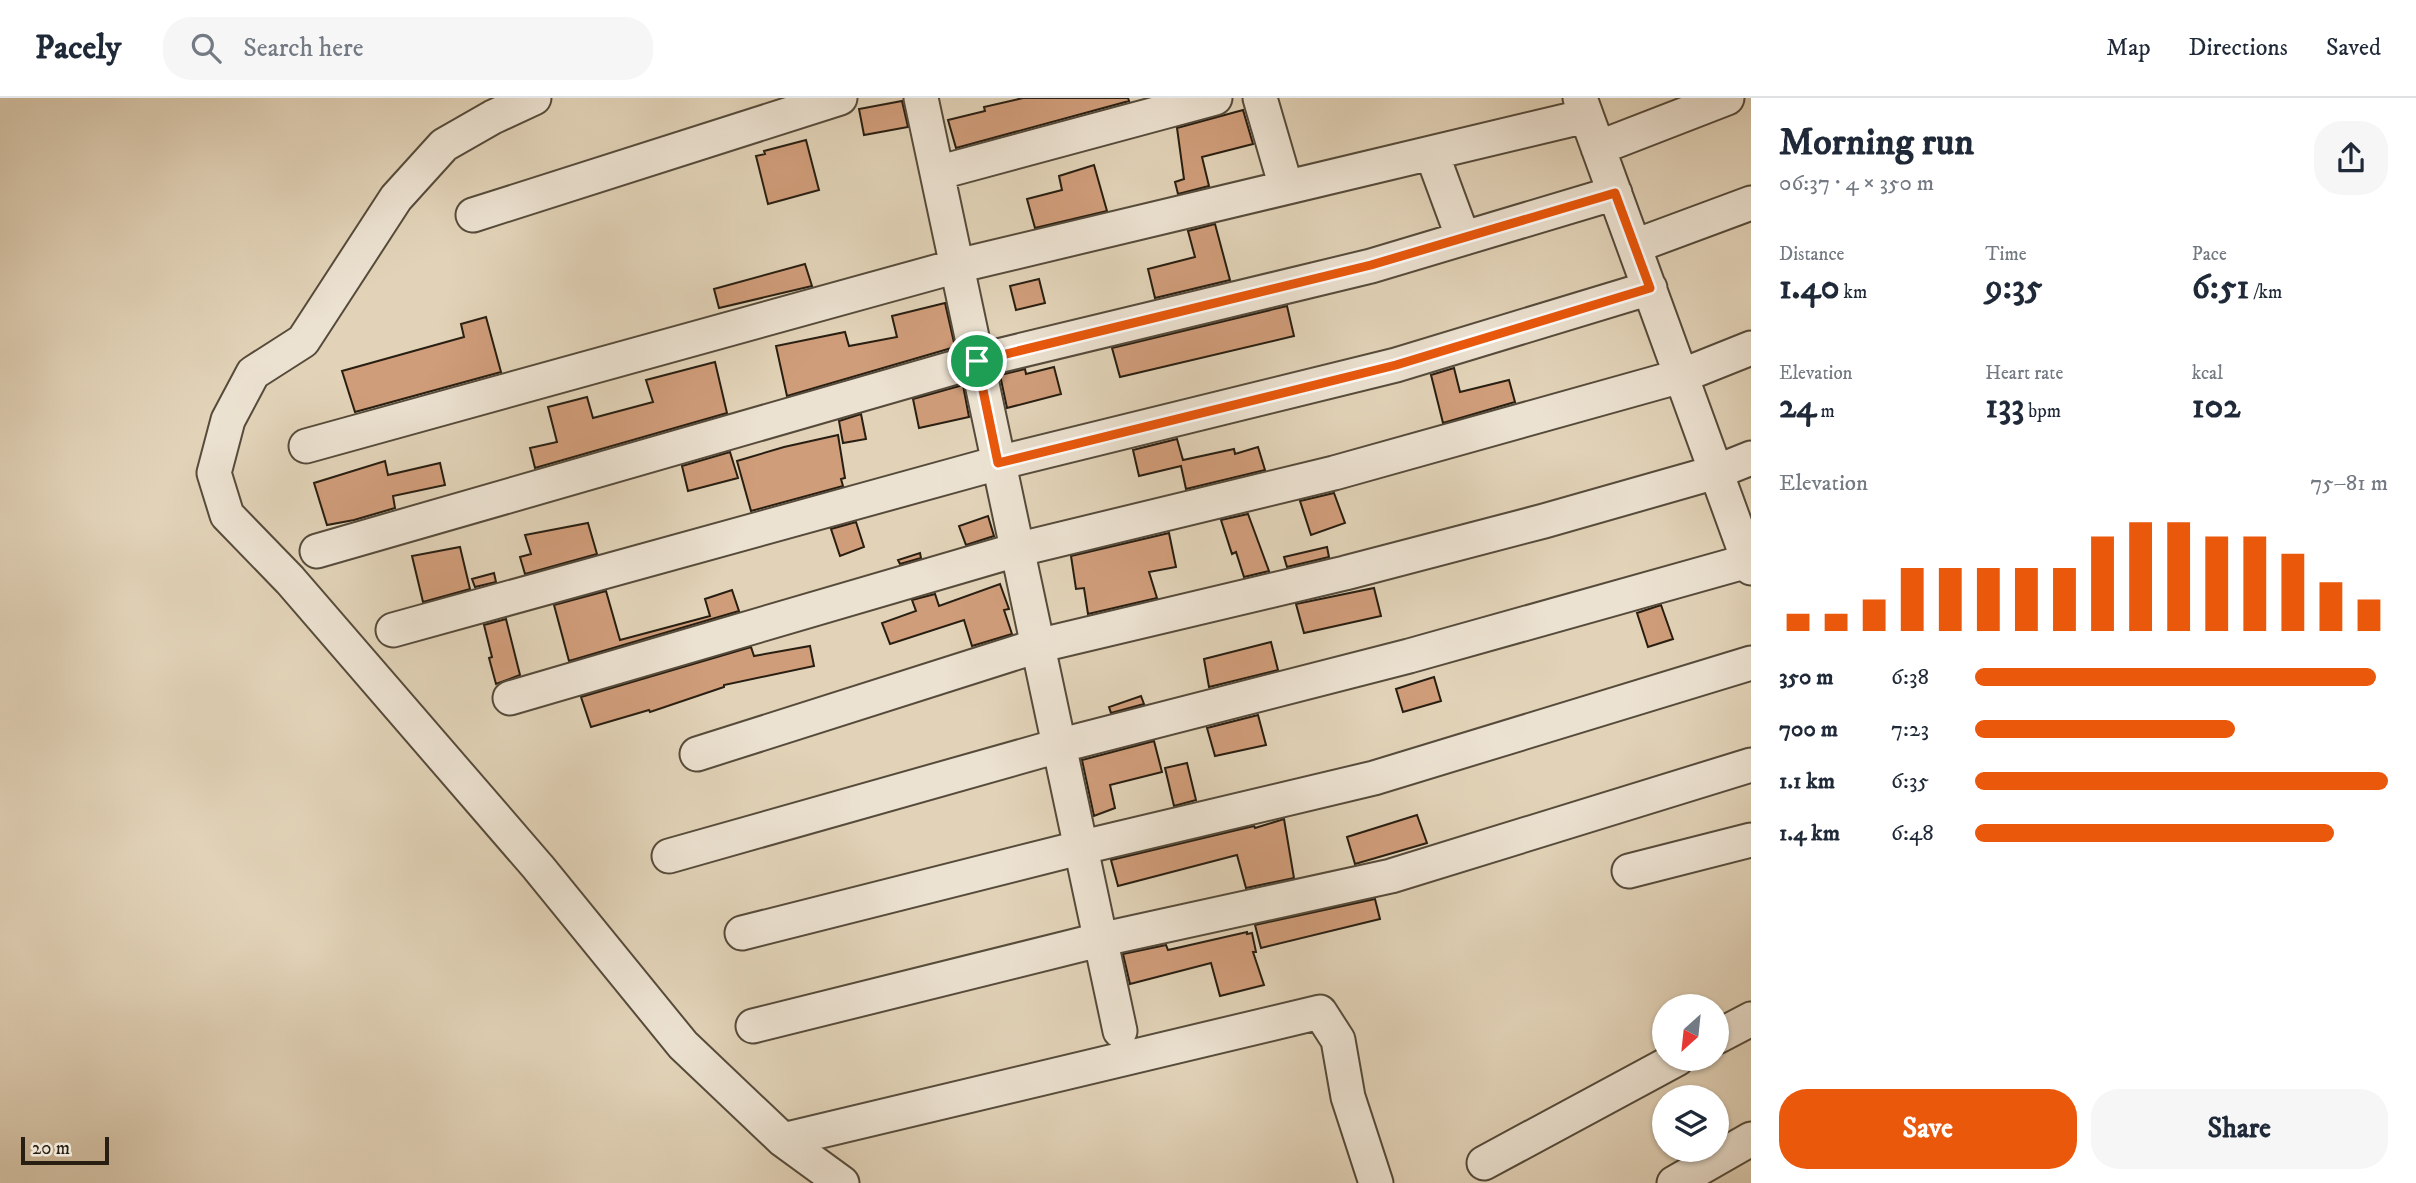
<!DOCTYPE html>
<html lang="en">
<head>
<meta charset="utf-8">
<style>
	body { margin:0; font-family:"IM FELL DW Pica",serif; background:#f6f6f7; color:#1f2937; height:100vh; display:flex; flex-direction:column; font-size:26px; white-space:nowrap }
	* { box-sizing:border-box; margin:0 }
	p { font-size:23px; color:#747a83 }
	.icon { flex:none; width:38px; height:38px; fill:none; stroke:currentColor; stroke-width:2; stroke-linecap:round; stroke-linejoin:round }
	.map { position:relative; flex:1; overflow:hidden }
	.sheet { display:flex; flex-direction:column; background:#fff; width:665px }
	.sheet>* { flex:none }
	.needle { width:46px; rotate:207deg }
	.controls { position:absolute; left:1652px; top:896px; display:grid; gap:14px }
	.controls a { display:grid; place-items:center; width:77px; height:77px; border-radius:50%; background:#fff; box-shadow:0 2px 5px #0004; font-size:35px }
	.scale { position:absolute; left:21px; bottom:18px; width:88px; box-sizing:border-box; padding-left:7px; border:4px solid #281e11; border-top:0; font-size:19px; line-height:24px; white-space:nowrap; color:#281e11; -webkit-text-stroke:5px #ece2d1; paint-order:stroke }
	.pin { position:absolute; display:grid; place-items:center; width:60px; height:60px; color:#fff; margin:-30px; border:4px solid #fff; border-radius:50%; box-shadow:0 2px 7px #0007 }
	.round { display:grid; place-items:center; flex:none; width:74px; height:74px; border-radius:28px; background:#f6f6f7 }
	.head { display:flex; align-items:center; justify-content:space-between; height:119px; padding:0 28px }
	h1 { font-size:38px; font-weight:700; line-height:52px }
	.metrics { display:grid; grid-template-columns:repeat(3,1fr); gap:10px; height:119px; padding:7px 28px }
	.metrics div { display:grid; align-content:center }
	.metrics b { font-size:35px; font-weight:700 }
	.metrics small { font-size:19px; font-weight:400 }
	.metrics p { font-size:19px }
	.chart { height:196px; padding:14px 28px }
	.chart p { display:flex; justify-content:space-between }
	.chart svg { width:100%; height:126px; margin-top:7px; stroke:#ea580c; stroke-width:6 }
	.primary-button { display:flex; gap:14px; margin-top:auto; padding:14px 28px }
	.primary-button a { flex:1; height:80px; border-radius:28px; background:#ea580c; color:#fff; font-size:28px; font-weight:700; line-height:80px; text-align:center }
	.primary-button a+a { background:#f6f6f7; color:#1f2937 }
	ul { padding:0 28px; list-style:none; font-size:23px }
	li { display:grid; grid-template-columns:112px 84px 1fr; align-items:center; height:52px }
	li i { height:18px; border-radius:9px; background:#ea580c }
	header { display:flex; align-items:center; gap:42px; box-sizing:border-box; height:98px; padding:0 35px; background:#fff; border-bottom:2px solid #e0e1e3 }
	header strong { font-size:33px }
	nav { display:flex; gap:38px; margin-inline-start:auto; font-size:24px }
	.search { width:490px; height:63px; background:#f6f6f7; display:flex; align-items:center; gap:18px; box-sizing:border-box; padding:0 24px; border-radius:28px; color:#747a83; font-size:26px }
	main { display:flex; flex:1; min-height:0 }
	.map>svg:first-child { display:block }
	.building { fill:#d09d7a; stroke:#281e11; stroke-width:2 }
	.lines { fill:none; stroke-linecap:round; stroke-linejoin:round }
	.minor-casing { stroke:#564b3b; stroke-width:37 }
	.minor { stroke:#ece2d1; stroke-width:33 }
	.route-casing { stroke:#fff; stroke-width:14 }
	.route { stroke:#ea580c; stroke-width:9 }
</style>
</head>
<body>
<header>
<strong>Pacely</strong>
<div class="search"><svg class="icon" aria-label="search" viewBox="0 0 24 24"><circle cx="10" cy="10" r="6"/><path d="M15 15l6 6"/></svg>Search here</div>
<nav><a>Map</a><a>Directions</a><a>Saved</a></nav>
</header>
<main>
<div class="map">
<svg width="1751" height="1085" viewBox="0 0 1751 1085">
	<rect width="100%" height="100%" fill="#e2d3b8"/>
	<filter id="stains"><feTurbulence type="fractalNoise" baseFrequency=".00286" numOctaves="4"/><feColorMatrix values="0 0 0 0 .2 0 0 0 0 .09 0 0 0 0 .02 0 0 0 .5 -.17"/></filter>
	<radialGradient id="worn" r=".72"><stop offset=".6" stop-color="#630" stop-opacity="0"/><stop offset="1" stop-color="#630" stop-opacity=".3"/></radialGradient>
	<path class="building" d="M 1023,0 L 1128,0 L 1129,3 L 956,50 L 948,22 L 985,13 L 984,9 Z
		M 902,3 L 908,29 L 864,37 L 859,11 Z
		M 1243,12 L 1253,46 L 1202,59 L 1209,88 L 1178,96 L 1175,84 L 1184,81 L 1177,30 Z
		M 806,42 L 819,92 L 768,106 L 756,58 L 765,56 L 764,53 Z
		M 1094,67 L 1107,113 L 1035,130 L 1027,101 L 1062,92 L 1059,78 Z
		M 1215,126 L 1230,182 L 1155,200 L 1148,171 L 1195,159 L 1188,133 Z
		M 805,166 L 812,188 L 719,210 L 714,191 Z
		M 1039,181 L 1045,205 L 1016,212 L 1010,188 Z
		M 945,205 L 955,249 L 787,298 L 776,248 L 845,234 L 849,248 L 897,239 L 892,218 Z
		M 1287,208 L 1294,238 L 1120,279 L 1112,250 Z
		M 486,219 L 501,274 L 355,314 L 342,273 L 464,239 L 461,226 Z
		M 715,264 L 727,315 L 535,370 L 530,350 L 557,344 L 548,309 L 587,299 L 593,320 L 653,304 L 646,282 Z
		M 1054,269 L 1061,296 L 1007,310 L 1000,277 L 1025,271 L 1026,276 Z
		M 1454,270 L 1460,294 L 1509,282 L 1515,304 L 1443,325 L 1431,277 Z
		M 963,287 L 969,319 L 919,330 L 913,301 Z
		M 861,316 L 866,341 L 843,345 L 839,323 Z
		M 838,337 L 845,380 L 841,381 L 843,388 L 751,413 L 737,363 L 784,349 Z
		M 1177,341 L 1183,362 L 1234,351 L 1235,356 L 1258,349 L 1265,372 L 1186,391 L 1181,368 L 1139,378 L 1133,352 Z
		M 730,354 L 738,380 L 688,393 L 682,368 Z
		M 385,363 L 388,377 L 440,365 L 445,387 L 393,398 L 395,410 L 354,422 L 327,427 L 314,385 Z
		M 1334,395 L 1345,425 L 1311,437 L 1300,403 Z
		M 1248,416 L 1269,473 L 1244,479 L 1236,454 L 1232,456 L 1221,422 Z
		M 988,418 L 994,438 L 966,447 L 959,428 Z
		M 856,424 L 864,449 L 840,458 L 831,431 Z
		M 588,425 L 597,456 L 525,476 L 520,459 L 531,456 L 525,437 Z
		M 1169,435 L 1176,469 L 1149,474 L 1157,500 L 1088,516 L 1084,490 L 1076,491 L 1071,458 Z
		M 460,449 L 470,491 L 423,504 L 412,458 Z
		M 1327,449 L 1329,459 L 1287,469 L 1284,459 Z
		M 920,455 L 921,460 L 900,466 L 898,462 Z
		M 494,475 L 496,484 L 475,489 L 472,481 Z
		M 1000,486 L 1009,511 L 1004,512 L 1012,536 L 972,548 L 964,522 L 890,546 L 882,525 L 916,513 L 912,502 L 935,496 L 939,508 Z
		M 1374,490 L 1381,518 L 1304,535 L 1296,506 Z
		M 732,492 L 739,513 L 569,563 L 554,507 L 606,493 L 620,542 L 710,518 L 705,501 Z
		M 1661,507 L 1673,541 L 1648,549 L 1637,515 Z
		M 506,521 L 520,577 L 496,586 L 489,560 L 492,559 L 484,527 Z
		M 1271,544 L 1278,572 L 1209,589 L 1204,561 Z
		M 810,548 L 814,568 L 724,587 L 724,589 L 650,614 L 649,612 L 591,629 L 581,599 L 751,549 L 754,558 Z
		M 1434,579 L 1441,603 L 1403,614 L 1396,591 Z
		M 1141,598 L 1144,606 L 1111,615 L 1109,609 Z
		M 1258,617 L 1266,647 L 1215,658 L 1207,630 Z
		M 1154,643 L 1162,674 L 1110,687 L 1115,710 L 1094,718 L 1082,662 Z
		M 1187,665 L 1196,702 L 1174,708 L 1165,670 Z
		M 1417,717 L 1427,745 L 1355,766 L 1347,739 Z
		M 1284,721 L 1294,780 L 1246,790 L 1237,757 L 1118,788 L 1111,762 L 1254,728 L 1255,730 Z
		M 1375,801 L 1380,821 L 1261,850 L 1255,827 Z
		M 1247,834 L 1247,836 L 1252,835 L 1256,854 L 1253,854 L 1264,887 L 1220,898 L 1211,865 L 1130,886 L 1123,856 L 1166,847 L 1168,852 Z"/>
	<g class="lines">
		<defs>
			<path id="minor" d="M 534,0 L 493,19 L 444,47 L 396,100 L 303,243 L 253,275 L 228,322 L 214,375 L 227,417 L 290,482 L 538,769 L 683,947 L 783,1042 L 842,1085
				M 921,0 L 1120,933
				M 1260,0 L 1286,89
				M 1580,0 L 1751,470
				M 1598,50 L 1727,0
				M 1432,56 L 1463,140
				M 937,75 L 1215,0
				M 473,117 L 840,0
				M 1635,148 L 1751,105
				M 306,348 L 957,168 L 1586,18
				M 317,453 L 977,263 L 1371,168 L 1615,95
				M 393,532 L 998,365 L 1396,267 L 1650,190
				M 510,600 L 1016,452 L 1334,375 L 1681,278 L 1751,250
				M 697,656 L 1037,548 L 1345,475 L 1544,423 L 1716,374 L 1751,360
				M 669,758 L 1058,648 L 1409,558 L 1748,463
				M 1629,773 L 1751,742
				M 742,835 L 1079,750 L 1374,680 L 1751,565
				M 753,928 L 1099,842 L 1391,778 L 1751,667
				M 1717,939 L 1751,921
				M 783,1042 L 1320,914 L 1338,942 L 1348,999 L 1376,1085
				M 1484,1065 L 1677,961
				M 1674,1085 L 1751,1041"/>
		</defs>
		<use href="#minor" class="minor-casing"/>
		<use href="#minor" class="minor"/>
	</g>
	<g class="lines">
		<defs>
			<path id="route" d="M 1615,95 L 1650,190 L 1396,267 L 998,365 L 977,263 L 1371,167 Z"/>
		</defs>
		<use href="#route" class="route-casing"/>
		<use href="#route" class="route"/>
	</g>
	<rect width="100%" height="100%" filter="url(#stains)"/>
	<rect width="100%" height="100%" fill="url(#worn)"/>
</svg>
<div class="controls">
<a><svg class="needle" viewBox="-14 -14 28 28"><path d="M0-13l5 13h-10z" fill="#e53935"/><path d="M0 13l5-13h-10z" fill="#747a83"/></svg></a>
<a><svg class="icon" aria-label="layers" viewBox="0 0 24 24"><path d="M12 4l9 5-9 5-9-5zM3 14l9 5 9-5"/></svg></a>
</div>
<div class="scale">20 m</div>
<div class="pin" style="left:977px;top:263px;background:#1e9e55"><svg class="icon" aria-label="arrive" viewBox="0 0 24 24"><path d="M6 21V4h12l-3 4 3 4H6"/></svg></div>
</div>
<section class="sheet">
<div class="head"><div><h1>Morning run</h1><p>06:37 · 4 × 350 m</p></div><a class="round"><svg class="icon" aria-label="share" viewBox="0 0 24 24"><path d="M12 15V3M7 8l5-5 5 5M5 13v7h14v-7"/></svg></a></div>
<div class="metrics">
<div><p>Distance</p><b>1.40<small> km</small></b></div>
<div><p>Time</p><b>9:35</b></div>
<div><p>Pace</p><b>6:51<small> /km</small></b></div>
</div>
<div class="metrics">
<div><p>Elevation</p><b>24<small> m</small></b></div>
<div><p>Heart rate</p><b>133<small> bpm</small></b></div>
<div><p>kcal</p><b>102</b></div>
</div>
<div class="chart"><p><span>Elevation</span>75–81 m</p>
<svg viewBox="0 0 160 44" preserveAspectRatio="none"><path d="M5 44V38M15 44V38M25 44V33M35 44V22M45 44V22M55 44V22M65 44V22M75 44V22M85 44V11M95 44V6M105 44V6M115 44V11M125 44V11M135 44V17M145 44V27M155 44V33"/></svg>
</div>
<ul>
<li><b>350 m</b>6:38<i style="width:97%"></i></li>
<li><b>700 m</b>7:23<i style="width:63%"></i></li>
<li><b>1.1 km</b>6:35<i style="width:100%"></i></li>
<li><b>1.4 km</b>6:48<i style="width:87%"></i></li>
</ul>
<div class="primary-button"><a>Save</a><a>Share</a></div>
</section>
</main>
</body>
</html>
